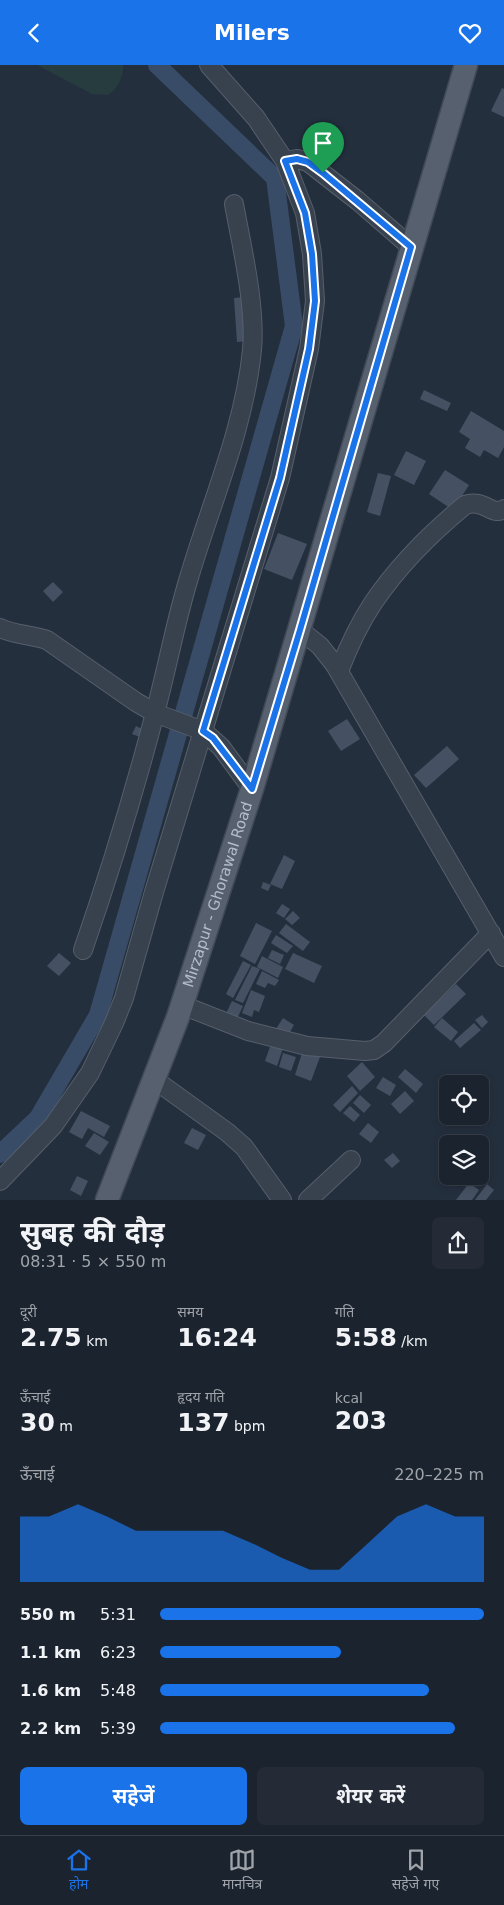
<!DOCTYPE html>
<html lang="hi">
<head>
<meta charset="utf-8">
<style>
	body { margin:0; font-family:"DejaVu Sans","Noto Sans Devanagari",sans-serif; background:#242b36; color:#f1f3f6; height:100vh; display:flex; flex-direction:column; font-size:19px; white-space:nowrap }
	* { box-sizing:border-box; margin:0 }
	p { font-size:16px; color:#a0a4aa }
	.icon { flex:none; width:28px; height:28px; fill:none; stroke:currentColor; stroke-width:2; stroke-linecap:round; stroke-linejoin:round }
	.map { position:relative; height:1135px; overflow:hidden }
	.side { display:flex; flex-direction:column; background:#1b232e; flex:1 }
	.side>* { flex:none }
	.buttons { position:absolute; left:439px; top:1010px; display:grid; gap:10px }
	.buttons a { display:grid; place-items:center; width:50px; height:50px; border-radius:8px; background:#1b232e; box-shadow:0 2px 8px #0003,0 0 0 1px #39404a; font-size:25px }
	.pin { position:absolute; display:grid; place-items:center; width:42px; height:42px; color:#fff; margin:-51px -21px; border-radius:50% 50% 50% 0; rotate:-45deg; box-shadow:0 0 5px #0007 }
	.pin .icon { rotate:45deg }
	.round { display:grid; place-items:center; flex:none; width:52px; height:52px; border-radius:8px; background:#242b36 }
	.summary { display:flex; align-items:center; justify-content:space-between; height:85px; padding:0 20px }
	h1 { font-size:28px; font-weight:700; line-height:38px }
	.metrics { display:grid; grid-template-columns:repeat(3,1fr); gap:8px; height:85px; padding:5px 20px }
	.metrics div { display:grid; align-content:center }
	.metrics b { font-size:25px; font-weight:700 }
	.metrics small { font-size:14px; font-weight:400 }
	.metrics p { font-size:14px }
	.chart { height:140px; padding:10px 20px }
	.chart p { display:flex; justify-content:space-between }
	.chart svg { width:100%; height:90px; margin-top:5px; fill:#1a73e8; opacity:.7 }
	.action { display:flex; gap:10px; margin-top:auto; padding:10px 20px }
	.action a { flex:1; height:58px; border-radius:8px; background:#1a73e8; color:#fff; font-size:20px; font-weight:700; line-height:58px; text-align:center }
	.action a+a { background:#242b36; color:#f1f3f6 }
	ul { padding:0 20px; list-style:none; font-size:16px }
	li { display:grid; grid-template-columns:80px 60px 1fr; align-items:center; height:38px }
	li i { height:12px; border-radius:6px; background:#1a73e8 }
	header { display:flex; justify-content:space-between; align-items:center; height:65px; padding:0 20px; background:#1a73e8; color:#fff; font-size:22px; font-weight:700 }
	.dock { display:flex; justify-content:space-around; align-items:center; height:70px; border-top:1px solid #39404a; background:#1b232e; font-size:14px; color:#a0a4aa }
	.dock a { display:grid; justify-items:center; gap:2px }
	.dock .on { color:#1a73e8 }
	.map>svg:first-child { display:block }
	.green { fill:#263c3f }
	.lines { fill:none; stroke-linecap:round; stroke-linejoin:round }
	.canal { stroke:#394c67; stroke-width:18 }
	.building { fill:#455162 }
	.minor-casing { stroke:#565f6c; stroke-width:20 }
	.major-casing { stroke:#414a57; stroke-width:25 }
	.minor { stroke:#38414e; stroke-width:18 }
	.major { stroke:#56606e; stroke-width:22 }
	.route-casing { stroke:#fff; stroke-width:10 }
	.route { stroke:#1a73e8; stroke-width:6 }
	.labels { text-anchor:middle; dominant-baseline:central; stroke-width:4; stroke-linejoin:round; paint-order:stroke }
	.street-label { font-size:15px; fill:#b4bcc9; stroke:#1d2633 }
</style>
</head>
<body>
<header><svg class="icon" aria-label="back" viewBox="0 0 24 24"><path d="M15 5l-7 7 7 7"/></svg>Milers<svg class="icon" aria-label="heart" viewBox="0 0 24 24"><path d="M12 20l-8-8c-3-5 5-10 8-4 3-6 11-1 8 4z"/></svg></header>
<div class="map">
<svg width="504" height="1135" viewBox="0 0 504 1135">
	<rect width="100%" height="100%" fill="#242f3e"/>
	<path class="green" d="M 37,0 L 123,0 C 124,12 117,24 108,30 L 92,29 Z"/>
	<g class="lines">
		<path class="canal" d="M 0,1089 L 38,1053 L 98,950 L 294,261 L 275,113 L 157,0"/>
	</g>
	<path class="building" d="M 502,23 L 504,24 L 504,52 L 491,46 Z
		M 245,232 L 248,276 L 237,277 L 234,233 Z
		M 424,325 L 451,338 L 447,346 L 420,334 Z
		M 471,346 L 504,366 L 504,382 L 498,393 L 484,385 L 480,392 L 465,383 L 470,374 L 459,367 Z
		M 406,386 L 426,396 L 414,420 L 394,410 Z
		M 445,405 L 469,420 L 453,445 L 429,429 Z
		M 378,408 L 391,411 L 380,451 L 367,447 Z
		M 278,468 L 307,479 L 292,515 L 264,504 Z
		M 53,517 L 63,527 L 53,537 L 43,526 Z
		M 347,654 L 360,674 L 341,686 L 328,666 Z
		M 136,661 L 144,665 L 140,672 L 132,669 Z
		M 447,681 L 459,694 L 426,723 L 414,710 Z
		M 284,790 L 295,796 L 282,824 L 270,819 Z
		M 263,817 L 271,820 L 268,826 L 261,823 Z
		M 282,839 L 290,844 L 284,853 L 276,848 Z
		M 293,846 L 300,853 L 292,860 L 285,854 Z
		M 256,858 L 272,866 L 255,899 L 240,891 Z
		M 286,859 L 310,877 L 303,886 L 279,868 Z
		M 276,870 L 293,881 L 287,888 L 271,878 Z
		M 272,885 L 284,890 L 280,899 L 268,893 Z
		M 59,888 L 71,898 L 59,911 L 47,901 Z
		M 293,888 L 322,901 L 314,918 L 285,904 Z
		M 262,891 L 283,902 L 278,913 L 257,902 Z
		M 243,896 L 251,900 L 233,933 L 226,929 Z
		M 252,901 L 260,904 L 243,938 L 235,935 Z
		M 262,906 L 279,915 L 275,921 L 268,918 L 265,923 L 256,919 Z
		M 456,919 L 466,929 L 434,960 L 424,950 Z
		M 251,925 L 265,931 L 259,947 L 254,945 L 252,952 L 242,948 Z
		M 232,936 L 243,941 L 235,958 L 224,953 Z
		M 482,950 L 488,957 L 482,963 L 475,955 Z
		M 283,953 L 294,960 L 286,974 L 274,967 Z
		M 442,953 L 458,967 L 451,976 L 434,962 Z
		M 474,958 L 481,965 L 460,983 L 454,976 Z
		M 271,979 L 283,983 L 277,1001 L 265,996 Z
		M 303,985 L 320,992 L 311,1016 L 295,1010 Z
		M 283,988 L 296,992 L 291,1006 L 279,1002 Z
		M 362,997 L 375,1012 L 360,1026 L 347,1011 Z
		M 405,1004 L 423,1019 L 416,1028 L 398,1012 Z
		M 383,1012 L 396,1020 L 390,1031 L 376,1023 Z
		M 352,1021 L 358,1028 L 340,1047 L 333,1040 Z
		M 405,1026 L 414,1036 L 400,1049 L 391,1039 Z
		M 360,1030 L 371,1040 L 364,1048 L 353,1038 Z
		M 350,1041 L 360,1050 L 354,1057 L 343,1048 Z
		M 81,1046 L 110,1061 L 104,1072 L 88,1063 L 82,1074 L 69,1067 Z
		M 368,1058 L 379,1067 L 371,1078 L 359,1069 Z
		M 192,1063 L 206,1070 L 198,1085 L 184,1078 Z
		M 94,1068 L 109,1077 L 100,1090 L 85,1081 Z
		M 480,1079 L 488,1087 L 480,1096 Z
		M 393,1088 L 400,1096 L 392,1103 L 384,1095 Z
		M 77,1111 L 88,1116 L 81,1131 L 70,1125 Z
		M 450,1111 L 464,1111 L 460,1120 L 448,1115 Z
		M 469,1118 L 479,1125 L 472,1135 L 456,1135 Z
		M 487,1119 L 494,1125 L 486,1135 L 475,1135 Z"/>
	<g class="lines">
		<defs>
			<path id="minor" d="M 285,96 L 297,94 L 308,97 L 358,136 L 411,182
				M 0,563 C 15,570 32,570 47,575 L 136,637 L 155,648 L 203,666 L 221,682 L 252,724
				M 300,565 L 320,581 L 335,600 L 504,892
				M 339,606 C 348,583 359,559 373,538 C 398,501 431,468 465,440 C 484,433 492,452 504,444
				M 83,885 C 110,807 134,728 155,648 C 167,604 175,559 188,516 C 210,440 244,365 252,285 C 256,241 242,183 234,139
				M 182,940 L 248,966 L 307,981 L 365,986 L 374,985 L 384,978 L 491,868
				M 155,1015 L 227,1067 L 244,1082 L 282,1135
				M 0,1116 L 53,1061 L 90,1008 L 114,958 L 124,933 L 154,827 L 280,413 L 309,284 L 315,236 L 312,189 L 305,148 L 285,96 L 256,53 L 209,0
				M 308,1135 L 351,1095"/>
			<g id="major">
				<path id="s1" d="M 107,1135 L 178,952 L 252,724 L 466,0"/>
			</g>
		</defs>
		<use href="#minor" class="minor-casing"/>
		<use href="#major" class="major-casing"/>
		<use href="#minor" class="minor"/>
		<use href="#major" class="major"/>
	</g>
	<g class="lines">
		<defs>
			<path id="route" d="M 297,94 L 308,97 L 323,108 L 411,182 L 300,565 L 252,724 L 213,673 L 203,666 L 280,413 L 309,284 L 315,236 L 312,189 L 305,148 L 285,96 Z"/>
		</defs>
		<use href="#route" class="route-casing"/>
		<use href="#route" class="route"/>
	</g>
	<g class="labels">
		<g class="street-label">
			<text stroke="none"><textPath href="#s1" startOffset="325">Mirzapur - Ghorawal Road</textPath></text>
		</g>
	</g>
</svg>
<div class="buttons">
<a><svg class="icon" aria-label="locate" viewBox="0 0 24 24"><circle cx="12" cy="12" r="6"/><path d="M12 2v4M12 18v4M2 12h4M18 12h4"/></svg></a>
<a><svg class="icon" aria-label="layers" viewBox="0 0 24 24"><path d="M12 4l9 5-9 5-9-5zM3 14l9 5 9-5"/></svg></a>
</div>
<div class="pin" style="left:323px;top:108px;background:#1e9e55"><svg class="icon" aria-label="arrive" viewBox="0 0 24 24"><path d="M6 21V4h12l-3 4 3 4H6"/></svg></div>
</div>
<section class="side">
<div class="summary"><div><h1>सुबह की दौड़</h1><p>08:31 · 5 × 550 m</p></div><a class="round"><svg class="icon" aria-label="share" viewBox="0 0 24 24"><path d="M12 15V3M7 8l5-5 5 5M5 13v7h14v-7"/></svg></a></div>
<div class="metrics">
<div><p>दूरी</p><b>2.75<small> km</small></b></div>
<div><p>समय</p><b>16:24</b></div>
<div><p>गति</p><b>5:58<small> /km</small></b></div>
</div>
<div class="metrics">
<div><p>ऊँचाई</p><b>30<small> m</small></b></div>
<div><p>हृदय गति</p><b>137<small> bpm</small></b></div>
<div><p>kcal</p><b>203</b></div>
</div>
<div class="chart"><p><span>ऊँचाई</span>220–225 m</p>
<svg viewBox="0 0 160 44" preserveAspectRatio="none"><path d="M0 44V12L10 12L20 6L30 12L40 19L50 19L60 19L70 19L80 25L90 32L100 38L110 38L120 25L130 12L140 6L150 12L160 12V44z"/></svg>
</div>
<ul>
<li><b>550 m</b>5:31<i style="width:100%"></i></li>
<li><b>1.1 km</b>6:23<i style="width:56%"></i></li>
<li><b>1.6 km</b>5:48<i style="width:83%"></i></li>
<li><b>2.2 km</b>5:39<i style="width:91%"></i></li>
</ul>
<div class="action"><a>सहेजें</a><a>शेयर करें</a></div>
</section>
<nav class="dock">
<a class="on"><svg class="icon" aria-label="home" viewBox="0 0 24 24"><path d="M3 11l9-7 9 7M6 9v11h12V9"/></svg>होम</a>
<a><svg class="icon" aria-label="map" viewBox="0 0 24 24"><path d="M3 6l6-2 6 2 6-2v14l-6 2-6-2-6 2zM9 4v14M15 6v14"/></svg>मानचित्र</a>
<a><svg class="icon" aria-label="saved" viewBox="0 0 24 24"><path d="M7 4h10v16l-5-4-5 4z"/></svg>सहेजे गए</a>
</nav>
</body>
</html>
